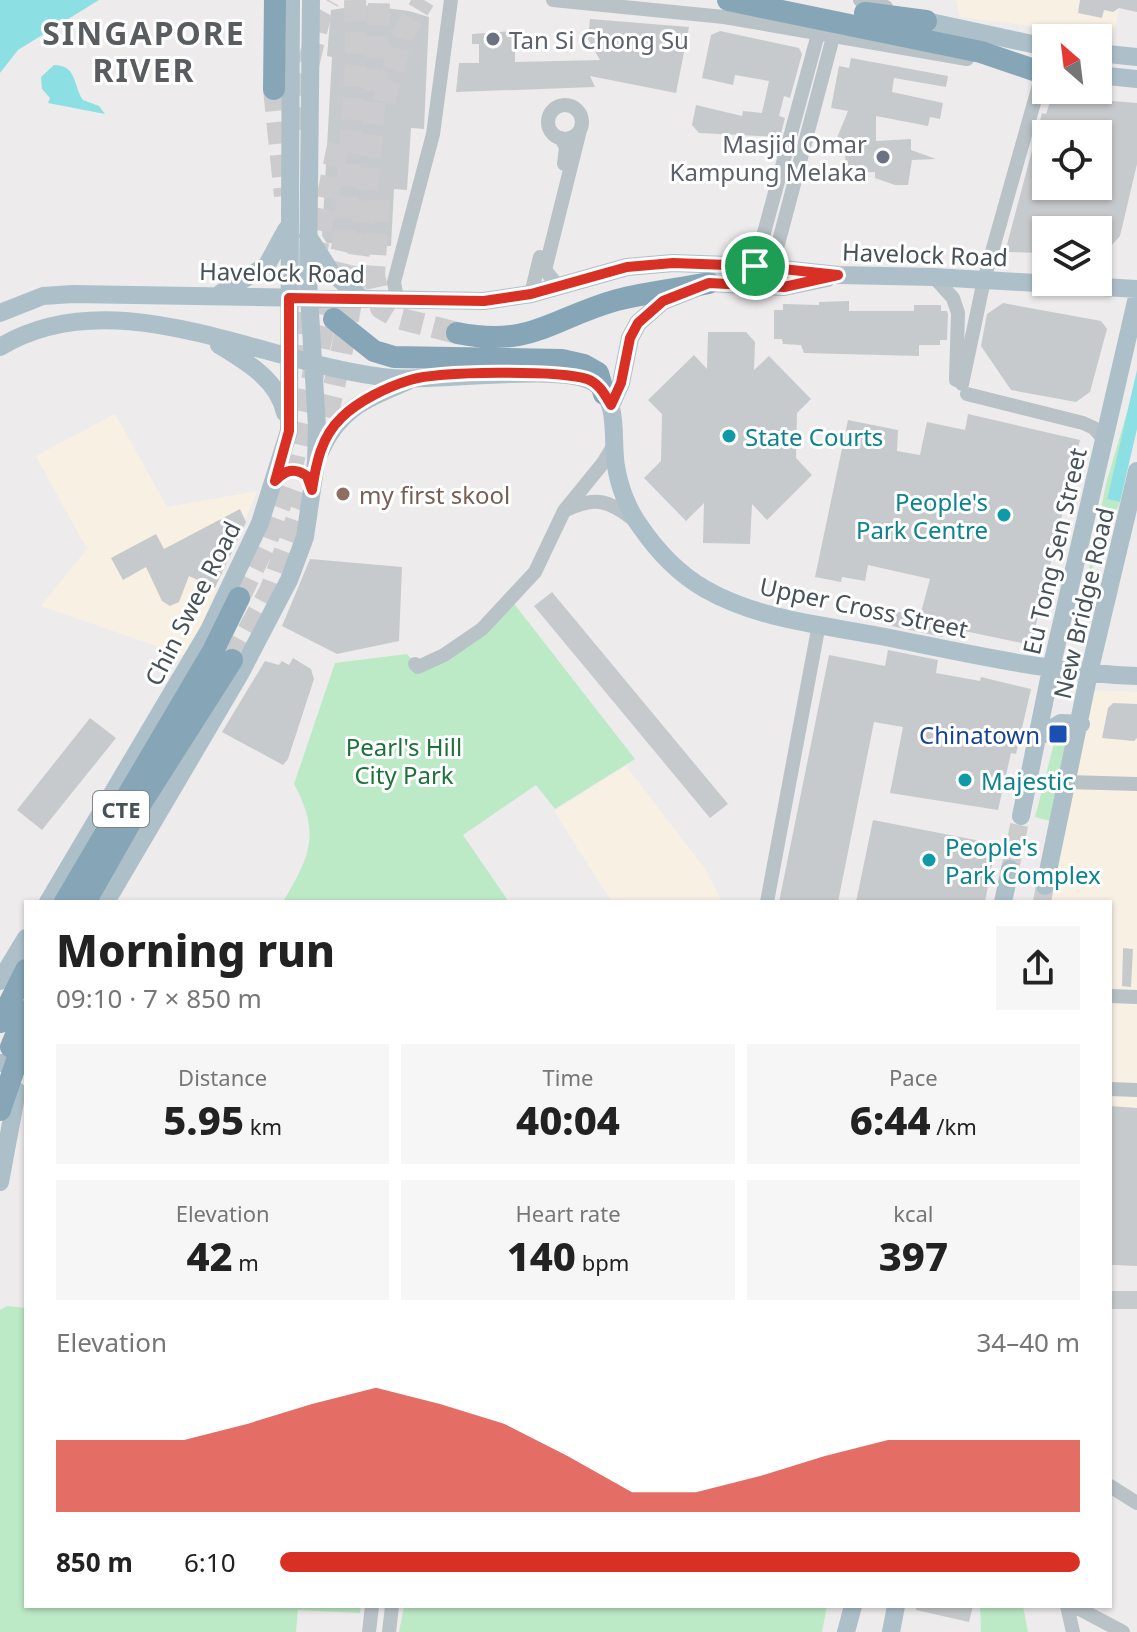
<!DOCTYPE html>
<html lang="en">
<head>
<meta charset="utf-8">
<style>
	body { margin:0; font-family:"Noto Sans",sans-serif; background:#f6f6f6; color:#222; height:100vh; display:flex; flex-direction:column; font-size:30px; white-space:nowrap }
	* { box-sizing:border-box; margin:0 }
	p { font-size:26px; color:#767676 }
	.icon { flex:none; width:44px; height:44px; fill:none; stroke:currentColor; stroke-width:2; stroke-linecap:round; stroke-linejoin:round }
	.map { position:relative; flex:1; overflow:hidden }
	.sheet { position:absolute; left:24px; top:900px; width:1088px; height:708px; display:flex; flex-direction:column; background:#fff; border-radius:0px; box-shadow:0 2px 6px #0004 }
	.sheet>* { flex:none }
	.needle { width:52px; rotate:332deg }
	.buttons { position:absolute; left:1032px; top:24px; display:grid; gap:16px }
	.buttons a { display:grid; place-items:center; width:80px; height:80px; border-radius:0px; background:#fff; box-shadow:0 2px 6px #0004; font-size:40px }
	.pin { position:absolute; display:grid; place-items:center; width:68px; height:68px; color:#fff; margin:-34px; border:4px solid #fff; border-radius:50%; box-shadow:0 2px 8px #0007 }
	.round { display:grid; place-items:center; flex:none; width:84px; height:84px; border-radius:0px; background:#f6f6f6 }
	.headline { display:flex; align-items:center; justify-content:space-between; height:136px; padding:0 32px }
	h1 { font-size:44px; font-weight:800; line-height:60px }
	.metrics { display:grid; grid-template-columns:repeat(3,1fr); gap:12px; height:136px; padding:8px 32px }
	.metrics div { display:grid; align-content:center; border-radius:0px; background:#f6f6f6; text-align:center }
	.metrics b { font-size:40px; font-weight:800 }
	.metrics small { font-size:22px; font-weight:400 }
	.metrics p { font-size:22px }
	.chart { height:224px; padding:16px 32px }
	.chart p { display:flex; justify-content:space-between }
	.chart svg { width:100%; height:144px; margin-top:8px; fill:#d93025; opacity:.7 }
	ul { padding:0 32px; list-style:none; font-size:26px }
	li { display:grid; grid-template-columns:128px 96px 1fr; align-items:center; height:60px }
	li i { height:20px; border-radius:10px; background:#d93025 }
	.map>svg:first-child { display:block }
	.commercial { fill:#f9f0e4 }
	.green { fill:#bceac6 }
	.water { fill:#8ce0e4 }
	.building { fill:#c6cacd; fill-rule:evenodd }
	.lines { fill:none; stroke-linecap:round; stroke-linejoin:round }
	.major-tunnel { stroke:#ccccce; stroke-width:18; stroke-dasharray:18 9; stroke-linecap:butt }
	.highway-tunnel { stroke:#ccccce; stroke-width:22; stroke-dasharray:22 11; stroke-linecap:butt }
	.minor { stroke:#b8c2c7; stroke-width:14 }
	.major { stroke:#adc0c9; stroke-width:18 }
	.highway { stroke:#86a6b7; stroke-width:22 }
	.route-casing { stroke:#fff; stroke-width:16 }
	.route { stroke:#d93025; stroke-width:10 }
	.worship-dot { fill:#6b7280; stroke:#fff; stroke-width:3 }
	.culture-dot { fill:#0f9aa8; stroke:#fff; stroke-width:3 }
	.education-dot { fill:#8d6e63; stroke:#fff; stroke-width:3 }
	.transit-dot { fill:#1a4fb4; stroke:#fff; stroke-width:3 }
	.labels { text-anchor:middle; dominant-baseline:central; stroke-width:6; stroke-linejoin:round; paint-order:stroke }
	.shield { fill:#fff; stroke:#7e8689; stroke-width:2 }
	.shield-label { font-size:22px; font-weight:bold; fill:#465257 }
	.worship-label { font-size:24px; fill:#5b616d; stroke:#fff; text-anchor:start }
	.street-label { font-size:24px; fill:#465257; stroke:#fff }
	.culture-label { font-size:24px; fill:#0d838f; stroke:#fff; text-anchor:start }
	.education-label { font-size:24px; fill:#785e54; stroke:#fff; text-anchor:start }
	.transit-label { font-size:24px; fill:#164399; stroke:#fff; text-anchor:end }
	.park-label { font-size:24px; fill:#1d723a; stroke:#fff }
	.district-label { font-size:32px; font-weight:bold; letter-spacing:2px; fill:#595d60; stroke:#fff }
</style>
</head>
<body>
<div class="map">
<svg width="1137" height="1632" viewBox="0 0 1137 1632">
	<rect width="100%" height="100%" fill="#eeebec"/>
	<path class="commercial" d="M 956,0 L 1121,0 L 1113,36 L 960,17 Z
		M 115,414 L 167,507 L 257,491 L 188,657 L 41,606 L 87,549 L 36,456 Z
		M 1091,690 L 1137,692 L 1137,1266 L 1110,1266 L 1110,902 L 1049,902 Z
		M 626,766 L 705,869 L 722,902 L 612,902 L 554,811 Z"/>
	<path class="green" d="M 1129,405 L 1107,499 L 1120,502 L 1094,562 L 1077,636 L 1075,636 L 1106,484 Z
		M 508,596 L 635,759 L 555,809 L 536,785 L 463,835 L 509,902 L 283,902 C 310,856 321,834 294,784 L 335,663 L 407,654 L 416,664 L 477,628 Z
		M 1066,730 L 1069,735 L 1050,821 L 1035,817 L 1057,732 Z
		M 7,1306 L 26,1308 L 26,1606 L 361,1606 L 360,1613 L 298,1610 L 296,1632 L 0,1632 L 0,1310 Z
		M 404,1606 L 827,1606 L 822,1632 L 399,1632 Z
		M 980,1606 L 1023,1606 L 1028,1632 L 981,1632 Z"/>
	<path class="water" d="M 0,0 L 99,0 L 18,50 L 0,73 Z
		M 54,65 C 77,65 73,85 83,100 L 99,106 L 105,114 L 48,103 L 50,98 L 42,89 L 41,77 Z
		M 1137,370 L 1137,429 L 1120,502 L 1107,499 Z"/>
	<path class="building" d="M 1080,0 L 1137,0 L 1137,12 L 1119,8 L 1113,12 L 1104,10 L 1102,18 L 1078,13 Z
		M 362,5 L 409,11 L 429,17 L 424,129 L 411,128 L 407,190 L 394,189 L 391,246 L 327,243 L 322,236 L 332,57 L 327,56 L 331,10 Z
		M 590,19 L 689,27 L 676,93 L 590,76 L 595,87 L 456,92 L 459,63 L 479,63 L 479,44 L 472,44 L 472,34 L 515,31 L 515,62 L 600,60 L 588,39 Z
		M 720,31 L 799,48 L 802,54 L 790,98 L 784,96 L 779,116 L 785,118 L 780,137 L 699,133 L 692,125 L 696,105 L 742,116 L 743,111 L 762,113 L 769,81 L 735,75 L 733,85 L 702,78 L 711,35 Z
		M 851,58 L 948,76 L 946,87 L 894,78 L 892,92 L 943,103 L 940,119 L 930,117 L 928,126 L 876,116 L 876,141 L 911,139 L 911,150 L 936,159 L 912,160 L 908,185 L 895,185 L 875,178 L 875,172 L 846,173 L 845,153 L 832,150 L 848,111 L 831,108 L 839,66 L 849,68 Z
		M 1052,96 L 1137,103 L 1137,164 L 1120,236 L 1110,247 L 1098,250 L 1098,230 L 1046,230 L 1046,253 L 1005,252 L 1042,113 L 1046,114 ZM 1046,134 L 1098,134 L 1098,186 L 1046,186 Z
		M 849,301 L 849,311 L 914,311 L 914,305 L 941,305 L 941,311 L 947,311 L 948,314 L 947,340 L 940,340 L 940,345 L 919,345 L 919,356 L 804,353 L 801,345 L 783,344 L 782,339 L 774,339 L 774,310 L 783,310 L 783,304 L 819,305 L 819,302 Z
		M 1003,303 L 1101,321 L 1107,329 L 1090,392 L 1076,402 L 1011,390 L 981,346 L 987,314 Z
		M 708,332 L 746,332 L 755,342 L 754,370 L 769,356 L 811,399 L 797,413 L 796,458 L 812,475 L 767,520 L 752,504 L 750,544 L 703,543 L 704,503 L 686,521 L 644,478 L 661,461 L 662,414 L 648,400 L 694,355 L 707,369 Z
		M 968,414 L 1080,440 L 1031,645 L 945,627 L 943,637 L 892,626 L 894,611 L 920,616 L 930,579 L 868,565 L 865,581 L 842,577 L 841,582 L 815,577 L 848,420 L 898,430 L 897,451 L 920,455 L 927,422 L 965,430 Z
		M 240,509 L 246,522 L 215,588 L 189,576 L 179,602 L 170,606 L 162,601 L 146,567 L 123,580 L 111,558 L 156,534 L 164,549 Z
		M 310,559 L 402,567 L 399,641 L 337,654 L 282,626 Z
		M 552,592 L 728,804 L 710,818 L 534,606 Z
		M 888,650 L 938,660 L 936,673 L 980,681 L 981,677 L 1031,689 L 1016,754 L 1011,753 L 998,810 L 890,793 L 903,727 L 874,722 L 838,902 L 779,902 L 829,655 L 885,666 Z
		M 293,658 L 311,669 L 314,679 L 288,759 L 283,765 L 222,732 L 265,661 L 279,665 L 282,661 L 289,665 Z
		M 1113,703 L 1137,704 L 1137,738 L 1134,741 L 1102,738 L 1108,708 Z
		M 90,718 L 116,738 L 42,830 L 17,810 Z
		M 873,820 L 996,844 L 985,902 L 856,902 Z
		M 1123,948 L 1133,949 L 1131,987 L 1122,986 Z
		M 1110,1106 L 1137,1108 L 1137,1266 L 1110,1265 Z
		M 1110,1291 L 1137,1291 L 1137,1309 L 1110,1309 Z
		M 916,1606 L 973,1606 L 969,1622 L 916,1610 Z"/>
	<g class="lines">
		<path class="major-tunnel" d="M 1010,869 L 1021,816
			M 1042,902 L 1045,886"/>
		<path class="highway-tunnel" d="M 274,89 L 285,196
			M 384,102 L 403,35 L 424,0
			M 293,128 L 320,16 L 329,0
			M 379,200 L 374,275 L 381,308 L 398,318 L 457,333
			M 314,263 L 340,136
			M 296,367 L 298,277
			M 318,449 C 359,303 375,151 379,0
			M 239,598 L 267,540 L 288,484 L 344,240 L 356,60 L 355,0
			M 232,660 L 270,591 L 306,494"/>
		<path class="minor" d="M 553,0 L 724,17 L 967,59
			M 860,0 L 886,7
			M548 122a17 17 0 1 1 34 0a17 17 0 1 1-34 0Z
			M 561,138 L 566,147 L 564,164
			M 755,266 L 818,34
			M 772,267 L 833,37
			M 934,277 L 953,298 L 958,313 L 956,380
			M 558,286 L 545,270 L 580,130
			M 531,294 L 540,257
			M 397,299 L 394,282 L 433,134 L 451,0
			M 962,384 L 984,280 L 1043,71
			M 967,394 L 1083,423 L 1094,428 L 1105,441
			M 566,510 C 595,496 609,500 634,520
			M 415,664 L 418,667 L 444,655 L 482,629 L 535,572 L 564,511 L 603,463 L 614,445
			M 1068,782 L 1137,784
			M 767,902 L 819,624
			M 1110,996 L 1137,997
			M 1110,1089 L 1137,1090
			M 1110,1486 L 1137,1503
			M 1067,1606 L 1073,1632
			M 1074,1606 L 1123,1632
			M 369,1632 L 372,1606
			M 389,1632 L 392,1606"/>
		<path class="major" d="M 926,21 L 1046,47
			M 1098,53 L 1137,57
			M 1098,75 L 1137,79
			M 308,236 L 331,272 L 360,297
			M 221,293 L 267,265 L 286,230
			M 0,313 L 43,296 L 73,294 L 484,301 L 531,294 L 627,267 L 673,263 L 755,266 L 838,275 L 934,277 L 1137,289
			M 219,345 C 247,362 278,380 285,413
			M 0,347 C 117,276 269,367 392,378 C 435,382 561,363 593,382 C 621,400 611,438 616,466 C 619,486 628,510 640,526 C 657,551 679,574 705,589 C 757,619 822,625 880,636 C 966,653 1050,673 1137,676
			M 611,405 L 621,383 L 630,338 L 638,323 L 663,301 L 709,283 L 784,287 L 827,278
			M 320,452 C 339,408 367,399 408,381
			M 1038,737 L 1061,723 L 1081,724
			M 1021,816 L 1051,669 L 1137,297
			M 1045,886 L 1089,673 L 1137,471
			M 48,902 L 209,630 L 260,523 L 289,431 L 291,0
			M 106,902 L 240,674 L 289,580 L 305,537 L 316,462 L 317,427 L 308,279 L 311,0
			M 1003,902 L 1010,869
			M 0,981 L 26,938
			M 0,1063 L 5,1063 L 24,1048
			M 0,1182 L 17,1091
			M 846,1632 L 853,1606
			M 891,1632 L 896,1606"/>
		<path class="highway" d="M 728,0 L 981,52 L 1034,70
			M 865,13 L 926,21
			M 274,89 L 275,0
			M 334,319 L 374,351 L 394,357 L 562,360 L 584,365 L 598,373 L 604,394
			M 457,333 C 532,348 552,318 617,300 C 647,292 679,289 709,283
			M 65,902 L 213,651 L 239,598
			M 85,902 L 143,800 L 232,660
			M 0,1022 L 26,970
			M 11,1047 L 26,1011
			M 0,1110 L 26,1034"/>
	</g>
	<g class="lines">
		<defs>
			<path id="route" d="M 673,263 L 755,266 L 838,275 L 784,287 L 709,283 L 663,301 L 638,323 L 630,338 L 621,383 L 611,405 C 605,395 599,383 587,379 C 558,370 439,371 410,380 C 387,387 358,401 341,418 C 321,437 316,464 312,490 L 307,476 C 294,467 285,470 275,481 L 289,431 L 289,298 L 484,301 L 531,294 L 627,267 Z"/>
		</defs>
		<use href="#route" class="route-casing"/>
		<use href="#route" class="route"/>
	</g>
	<g class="worship-dot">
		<circle cx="493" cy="39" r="8"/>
		<circle cx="883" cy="157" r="8"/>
	</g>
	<g class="culture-dot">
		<circle cx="729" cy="436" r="8"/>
		<circle cx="1004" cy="515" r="8"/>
		<circle cx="965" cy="780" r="8"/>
		<circle cx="929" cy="860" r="8"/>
	</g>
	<circle class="education-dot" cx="343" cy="494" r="8"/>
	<rect class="transit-dot" x="1048" y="724" width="20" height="20" rx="4"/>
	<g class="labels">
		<rect class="shield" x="93" y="791" width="56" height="36" rx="6"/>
		<g class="shield-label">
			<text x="121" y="809">CTE</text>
		</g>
		<g class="worship-label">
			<text x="509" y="39">Tan Si Chong Su</text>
			<text x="867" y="143" text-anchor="end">Masjid Omar<tspan x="867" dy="28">Kampung Melaka</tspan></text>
		</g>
		<g class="street-label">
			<text transform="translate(925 254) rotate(2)">Havelock Road</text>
			<text transform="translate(282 272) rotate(1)">Havelock Road</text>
			<text transform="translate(1054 551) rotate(-77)">Eu Tong Sen Street</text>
			<text transform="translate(192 603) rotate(-63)">Chin Swee Road</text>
			<text transform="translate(1083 603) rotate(-77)">New Bridge Road</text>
			<text transform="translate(864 607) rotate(12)">Upper Cross Street</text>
		</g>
		<g class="culture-label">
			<text x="745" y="436">State Courts</text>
			<text x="988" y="501" text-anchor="end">People's<tspan x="988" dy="28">Park Centre</tspan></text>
			<text x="981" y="780">Majestic</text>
			<text x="945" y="846">People's<tspan x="945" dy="28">Park Complex</tspan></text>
		</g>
		<g class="education-label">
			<text x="359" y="494">my first skool</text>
		</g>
		<g class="transit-label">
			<text x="1040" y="734">Chinatown</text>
		</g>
		<g class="park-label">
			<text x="404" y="746">Pearl's Hill<tspan x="404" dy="28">City Park</tspan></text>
		</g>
		<g class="district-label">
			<text x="144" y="32">SINGAPORE<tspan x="144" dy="37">RIVER</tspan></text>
		</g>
	</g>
</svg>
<div class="buttons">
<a><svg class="needle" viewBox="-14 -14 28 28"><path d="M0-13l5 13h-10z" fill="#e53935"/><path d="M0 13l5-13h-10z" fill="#767676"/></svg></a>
<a><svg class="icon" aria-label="locate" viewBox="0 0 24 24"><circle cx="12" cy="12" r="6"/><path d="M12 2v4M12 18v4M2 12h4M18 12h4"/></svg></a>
<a><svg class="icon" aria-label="layers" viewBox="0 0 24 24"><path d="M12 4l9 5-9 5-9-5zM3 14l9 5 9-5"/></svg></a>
</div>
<div class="pin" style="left:755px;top:266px;background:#1e9e55"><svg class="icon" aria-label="arrive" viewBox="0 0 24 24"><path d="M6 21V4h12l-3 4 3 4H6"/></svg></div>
<section class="sheet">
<div class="headline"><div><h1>Morning run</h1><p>09:10 · 7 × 850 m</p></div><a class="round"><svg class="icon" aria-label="share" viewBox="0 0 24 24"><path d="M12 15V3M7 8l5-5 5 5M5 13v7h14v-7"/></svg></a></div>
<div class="metrics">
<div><p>Distance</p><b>5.95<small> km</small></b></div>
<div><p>Time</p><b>40:04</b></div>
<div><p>Pace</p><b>6:44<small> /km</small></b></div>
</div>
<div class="metrics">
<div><p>Elevation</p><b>42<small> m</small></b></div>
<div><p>Heart rate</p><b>140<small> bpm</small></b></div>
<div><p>kcal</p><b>397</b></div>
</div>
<div class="chart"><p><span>Elevation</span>34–40 m</p>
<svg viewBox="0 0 160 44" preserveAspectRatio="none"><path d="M0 44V22L10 22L20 22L30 17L40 11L50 6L60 11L70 17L80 27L90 38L100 38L110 33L120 27L130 22L140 22L150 22L160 22V44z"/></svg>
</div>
<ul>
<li><b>850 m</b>6:10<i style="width:100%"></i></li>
</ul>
</section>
</div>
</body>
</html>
